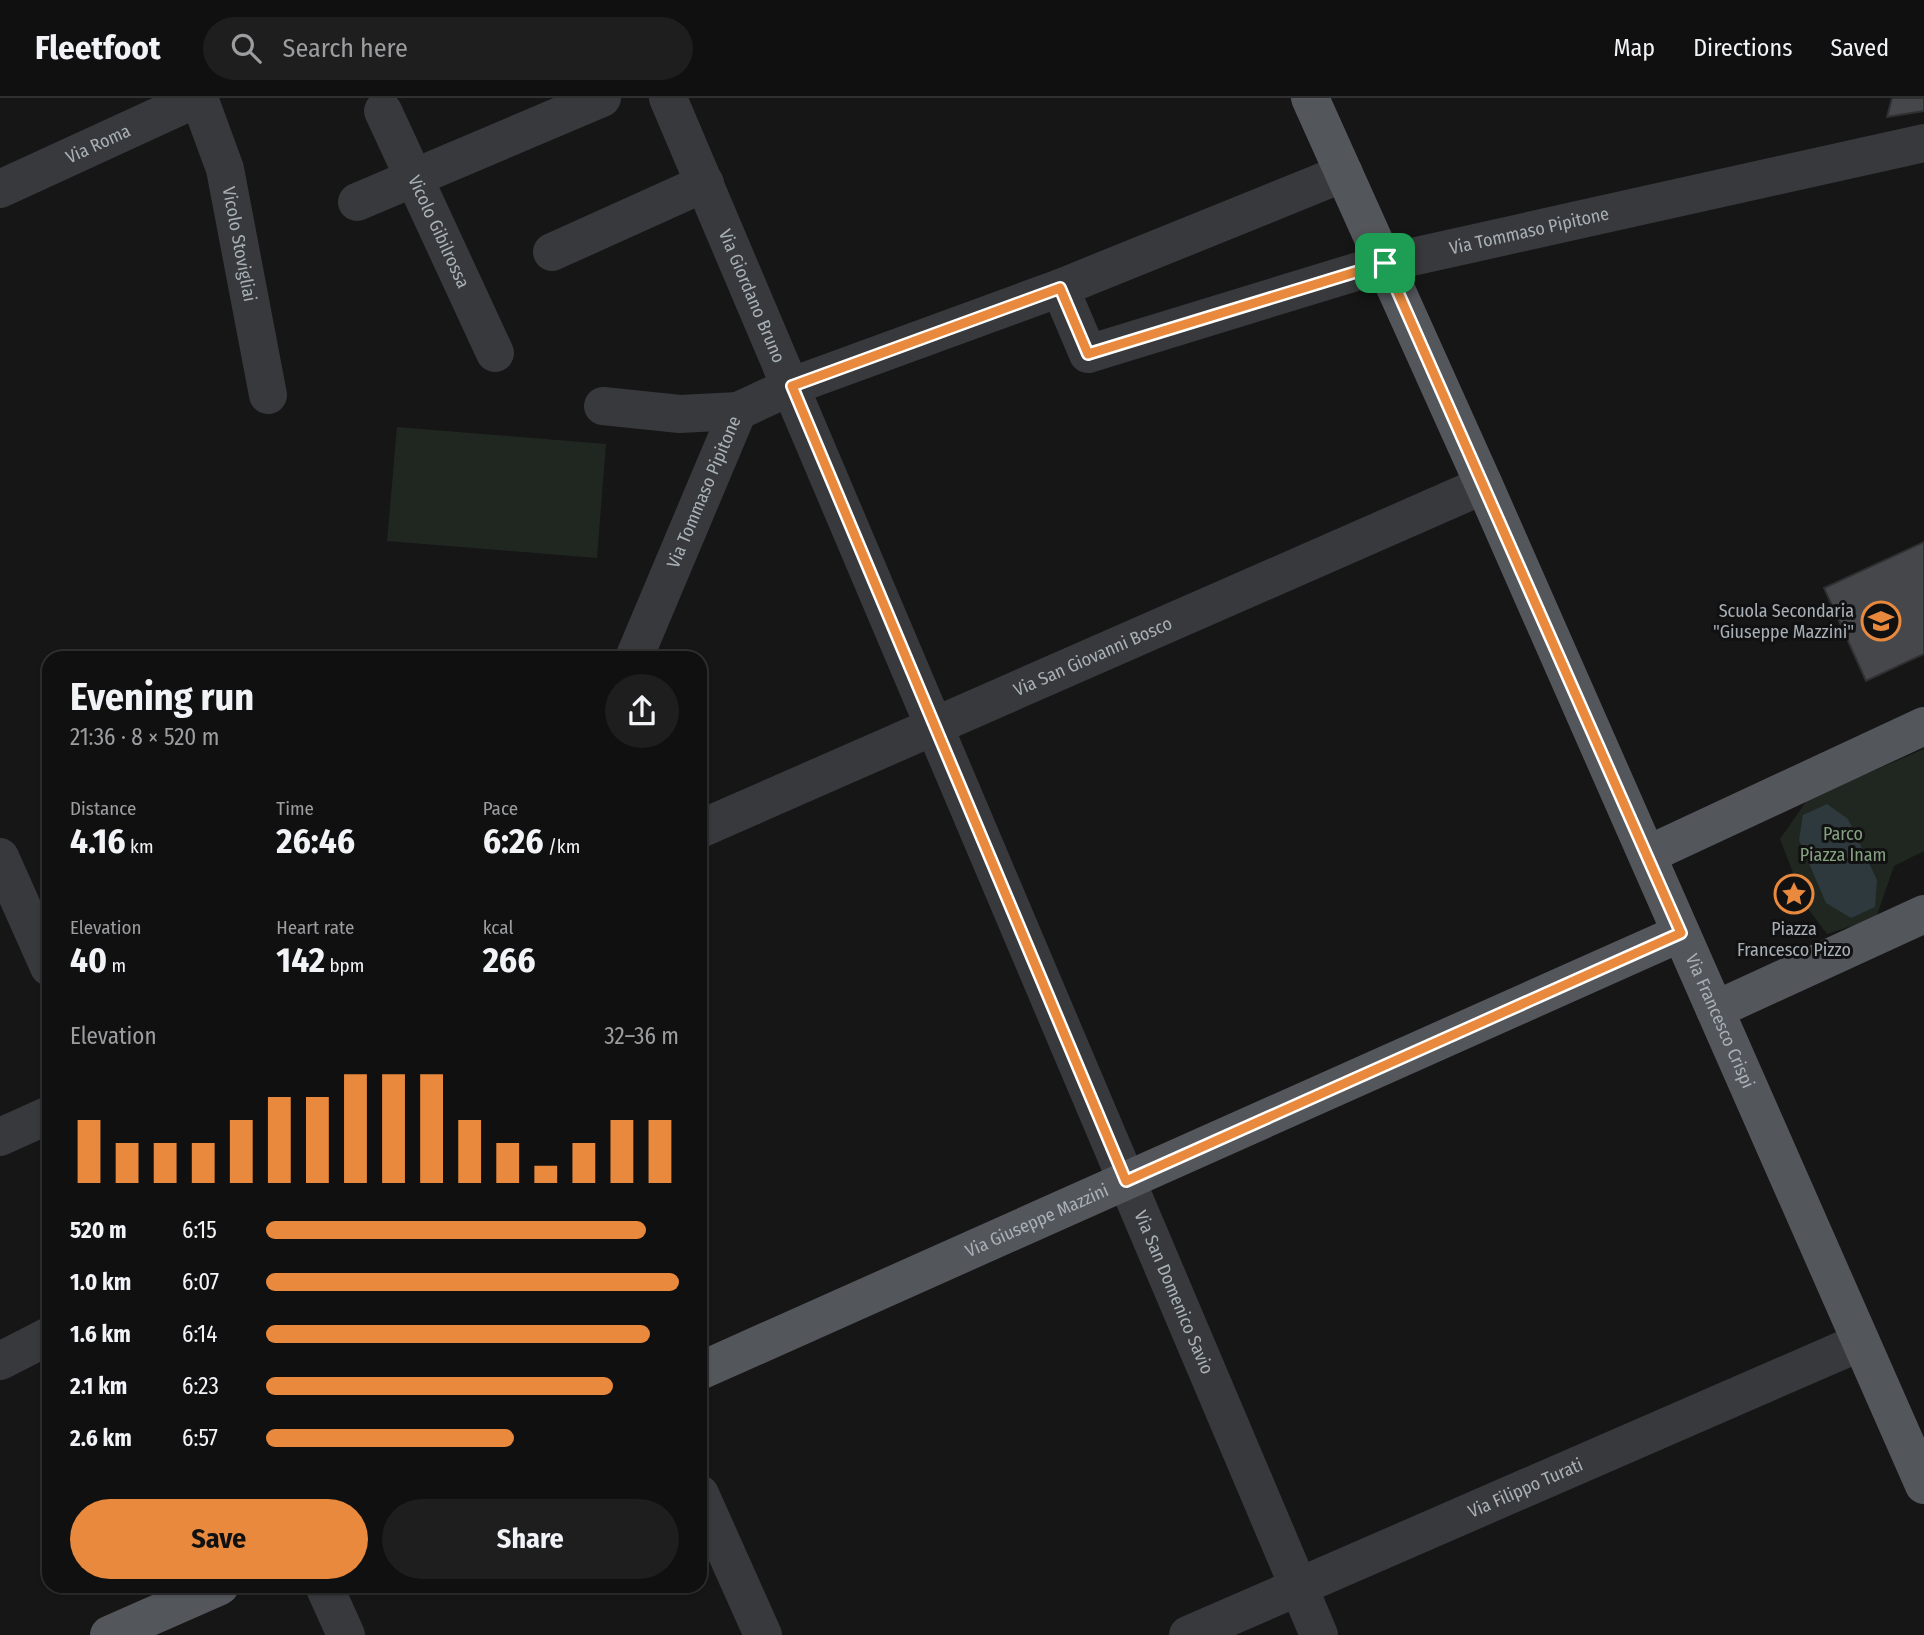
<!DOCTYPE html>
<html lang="en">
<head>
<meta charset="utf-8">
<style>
	body { margin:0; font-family:"Fira Sans Condensed",sans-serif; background:#1e1e1f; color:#f1f3f6; height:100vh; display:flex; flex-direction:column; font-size:26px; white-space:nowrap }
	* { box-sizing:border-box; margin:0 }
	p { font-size:23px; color:#9c9d9f }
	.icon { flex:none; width:38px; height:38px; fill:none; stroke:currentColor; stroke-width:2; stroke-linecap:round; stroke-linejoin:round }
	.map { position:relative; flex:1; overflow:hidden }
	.drawer { position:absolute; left:42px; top:553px; width:665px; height:942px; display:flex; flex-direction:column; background:#101011; border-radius:21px; box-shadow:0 2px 5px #0004,0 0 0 2px #303031 }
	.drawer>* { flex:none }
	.pin { position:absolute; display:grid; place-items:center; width:60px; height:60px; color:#fff; margin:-30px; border-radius:14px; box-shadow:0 4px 10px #0006 }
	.round { display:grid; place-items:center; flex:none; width:74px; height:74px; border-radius:37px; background:#1e1e1f }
	.head { display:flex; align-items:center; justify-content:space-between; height:119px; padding:0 28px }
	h1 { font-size:38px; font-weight:700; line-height:52px }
	.figures { display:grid; grid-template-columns:repeat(3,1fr); gap:10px; height:119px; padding:7px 28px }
	.figures div { display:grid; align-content:center }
	.figures b { font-size:35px; font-weight:700 }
	.figures small { font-size:19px; font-weight:400 }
	.figures p { font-size:19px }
	.chart { height:196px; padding:14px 28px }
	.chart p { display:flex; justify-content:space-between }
	.chart svg { width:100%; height:126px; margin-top:7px; stroke:#e8893d; stroke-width:6 }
	.action { display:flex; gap:14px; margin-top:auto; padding:14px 28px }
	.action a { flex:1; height:80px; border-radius:42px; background:#e8893d; color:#111; font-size:28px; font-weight:700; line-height:80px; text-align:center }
	.action a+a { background:#1e1e1f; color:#f1f3f6 }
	ul { padding:0 28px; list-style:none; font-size:23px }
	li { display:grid; grid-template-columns:112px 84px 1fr; align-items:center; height:52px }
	li i { height:18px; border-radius:9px; background:#e8893d }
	header { display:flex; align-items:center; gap:42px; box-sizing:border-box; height:98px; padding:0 35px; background:#101011; border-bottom:2px solid #303031 }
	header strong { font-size:33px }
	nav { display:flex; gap:38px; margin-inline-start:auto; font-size:24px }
	.search { width:490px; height:63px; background:#1e1e1f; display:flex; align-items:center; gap:18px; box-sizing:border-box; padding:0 24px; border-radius:38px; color:#9c9d9f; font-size:26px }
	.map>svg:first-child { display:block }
	.green { fill:#202720 }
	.water { fill:#2e393d }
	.building { fill:#45474a; stroke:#303033; stroke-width:2 }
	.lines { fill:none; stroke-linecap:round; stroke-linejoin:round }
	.minor { stroke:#37393c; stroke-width:38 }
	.major { stroke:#53565b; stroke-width:38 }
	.route-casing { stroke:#fff; stroke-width:14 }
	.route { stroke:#e8893d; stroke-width:9 }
	.labels { text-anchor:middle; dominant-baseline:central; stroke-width:6; stroke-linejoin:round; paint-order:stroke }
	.street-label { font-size:18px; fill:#a8b0b7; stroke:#111112 }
	.poi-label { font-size:18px; fill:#a8b0b7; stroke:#111112; text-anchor:end }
	.park-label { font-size:18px; fill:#85a180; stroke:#111112 }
</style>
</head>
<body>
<header>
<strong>Fleetfoot</strong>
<div class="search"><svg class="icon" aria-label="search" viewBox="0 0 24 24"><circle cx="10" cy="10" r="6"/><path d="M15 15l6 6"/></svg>Search here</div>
<nav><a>Map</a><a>Directions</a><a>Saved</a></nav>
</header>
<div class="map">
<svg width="1924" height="1537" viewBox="0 0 1924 1537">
	<rect width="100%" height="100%" fill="#161617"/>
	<path class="green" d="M 397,329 L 606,346 L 597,460 L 387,443 Z
		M 1924,651 L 1924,753 L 1894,768 L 1876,820 L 1827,836 L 1806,808 L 1780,741 L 1808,701 Z"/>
	<path class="water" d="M 1827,706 L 1848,721 L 1877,782 L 1875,809 L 1851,820 L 1826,805 L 1799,742 L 1803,717 Z"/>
	<path class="building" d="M 1892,0 L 1924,0 L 1924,13 L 1887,19 Z
		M 1924,444 L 1924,556 L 1866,583 L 1824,490 Z"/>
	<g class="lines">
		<g class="minor">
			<path id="s1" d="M 199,0 L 225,71 L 268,297"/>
			<path id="s2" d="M 668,0 L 1319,1537"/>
			<path id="s3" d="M 383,13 L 495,255"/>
			<path id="s4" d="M 0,91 L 198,0"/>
			<path d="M 357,104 L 602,0"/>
			<path d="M 552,154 L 705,85"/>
			<path id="s5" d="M 1060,190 L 1088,256 L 1385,165 L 1924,45"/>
			<path d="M 603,308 L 680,316 L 738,313"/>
			<path id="s6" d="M 634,560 L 738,313 L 792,288 L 1060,190 L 1344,75"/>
			<path id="s7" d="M 700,731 L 1484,387"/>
			<path d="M 0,759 L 49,869"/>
			<path d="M 0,1039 L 49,1017"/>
			<path d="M 0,1263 L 49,1238"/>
			<path d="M 700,1396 L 763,1537"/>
			<path d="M 324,1488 L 346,1537"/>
			<path id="s8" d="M 1188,1537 L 1861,1244"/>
		</g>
		<g class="major">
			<path id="s9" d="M 1310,0 L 1484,387 L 1924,1387"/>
			<path d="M 1647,757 L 1924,628"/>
			<path d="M 1715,912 L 1924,816"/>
			<path id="s10" d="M 700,1273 L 1681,835"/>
			<path d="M 109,1537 L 220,1488"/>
		</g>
	</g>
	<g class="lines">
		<defs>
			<path id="route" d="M 1385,165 L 1681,835 L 1126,1083 L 792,288 L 1060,190 L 1088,256 Z"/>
		</defs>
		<use href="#route" class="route-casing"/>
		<use href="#route" class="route"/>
	</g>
	<defs>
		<symbol id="school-ring" viewBox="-11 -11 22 22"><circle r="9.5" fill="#111112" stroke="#e8893d" stroke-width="1.5"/><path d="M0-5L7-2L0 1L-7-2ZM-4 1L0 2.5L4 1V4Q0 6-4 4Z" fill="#e8893d"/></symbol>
		<symbol id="sight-ring" viewBox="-11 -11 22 22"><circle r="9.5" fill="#111112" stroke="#e8893d" stroke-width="1.5"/><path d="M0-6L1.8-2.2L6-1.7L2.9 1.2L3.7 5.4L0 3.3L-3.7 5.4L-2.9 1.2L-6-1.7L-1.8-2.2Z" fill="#e8893d"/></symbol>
	</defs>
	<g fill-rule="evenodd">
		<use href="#school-ring" x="1859" y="501" width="44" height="44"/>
		<use href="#sight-ring" x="1772" y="774" width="44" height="44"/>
	</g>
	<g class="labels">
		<g class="street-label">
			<text stroke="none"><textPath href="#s4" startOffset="108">Via Roma</textPath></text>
			<text stroke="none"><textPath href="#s5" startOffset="530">Via Tommaso Pipitone</textPath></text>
			<text stroke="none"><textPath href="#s3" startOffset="133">Vicolo Gibilrossa</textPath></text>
			<text stroke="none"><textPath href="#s1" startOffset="152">Vicolo Stovigliai</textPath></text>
			<text stroke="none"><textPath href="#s2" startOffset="215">Via Giordano Bruno</textPath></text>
			<text stroke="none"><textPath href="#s6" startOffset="180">Via Tommaso Pipitone</textPath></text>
			<text stroke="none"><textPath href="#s7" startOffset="429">Via San Giovanni Bosco</textPath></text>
			<text stroke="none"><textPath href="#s9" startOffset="1010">Via Francesco Crispi</textPath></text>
			<text stroke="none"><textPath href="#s10" startOffset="369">Via Giuseppe Mazzini</textPath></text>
			<text stroke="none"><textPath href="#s2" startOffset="1297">Via San Domenico Savio</textPath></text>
			<text stroke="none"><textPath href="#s8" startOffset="368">Via Filippo Turati</textPath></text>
		</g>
		<g class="poi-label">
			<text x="1854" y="513">Scuola Secondaria<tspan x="1854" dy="21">"Giuseppe Mazzini"</tspan></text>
			<text x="1794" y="831" text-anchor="middle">Piazza<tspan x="1794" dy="21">Francesco Pizzo</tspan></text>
		</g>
		<g class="park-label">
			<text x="1843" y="736">Parco<tspan x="1843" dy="21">Piazza Inam</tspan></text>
		</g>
	</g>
</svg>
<div class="pin" style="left:1385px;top:165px;background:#1e9e55"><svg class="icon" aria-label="arrive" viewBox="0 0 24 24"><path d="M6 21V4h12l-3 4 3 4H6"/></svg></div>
<section class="drawer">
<div class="head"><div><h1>Evening run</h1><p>21:36 · 8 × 520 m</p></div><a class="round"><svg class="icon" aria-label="share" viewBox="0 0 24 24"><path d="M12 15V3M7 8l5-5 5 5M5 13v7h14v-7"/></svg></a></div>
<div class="figures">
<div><p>Distance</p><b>4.16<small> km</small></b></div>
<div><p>Time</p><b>26:46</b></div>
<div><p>Pace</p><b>6:26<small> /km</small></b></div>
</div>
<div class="figures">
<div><p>Elevation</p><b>40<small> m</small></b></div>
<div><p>Heart rate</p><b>142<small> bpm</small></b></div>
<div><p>kcal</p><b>266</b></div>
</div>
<div class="chart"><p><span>Elevation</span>32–36 m</p>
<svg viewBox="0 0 160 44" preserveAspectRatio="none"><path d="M5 44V22M15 44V30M25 44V30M35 44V30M45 44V22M55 44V14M65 44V14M75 44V6M85 44V6M95 44V6M105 44V22M115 44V30M125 44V38M135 44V30M145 44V22M155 44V22"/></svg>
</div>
<ul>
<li><b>520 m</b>6:15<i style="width:92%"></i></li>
<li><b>1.0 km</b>6:07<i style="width:100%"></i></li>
<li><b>1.6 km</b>6:14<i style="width:93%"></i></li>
<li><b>2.1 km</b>6:23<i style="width:84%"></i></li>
<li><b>2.6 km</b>6:57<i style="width:60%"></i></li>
</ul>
<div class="action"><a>Save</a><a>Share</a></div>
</section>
</div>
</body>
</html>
